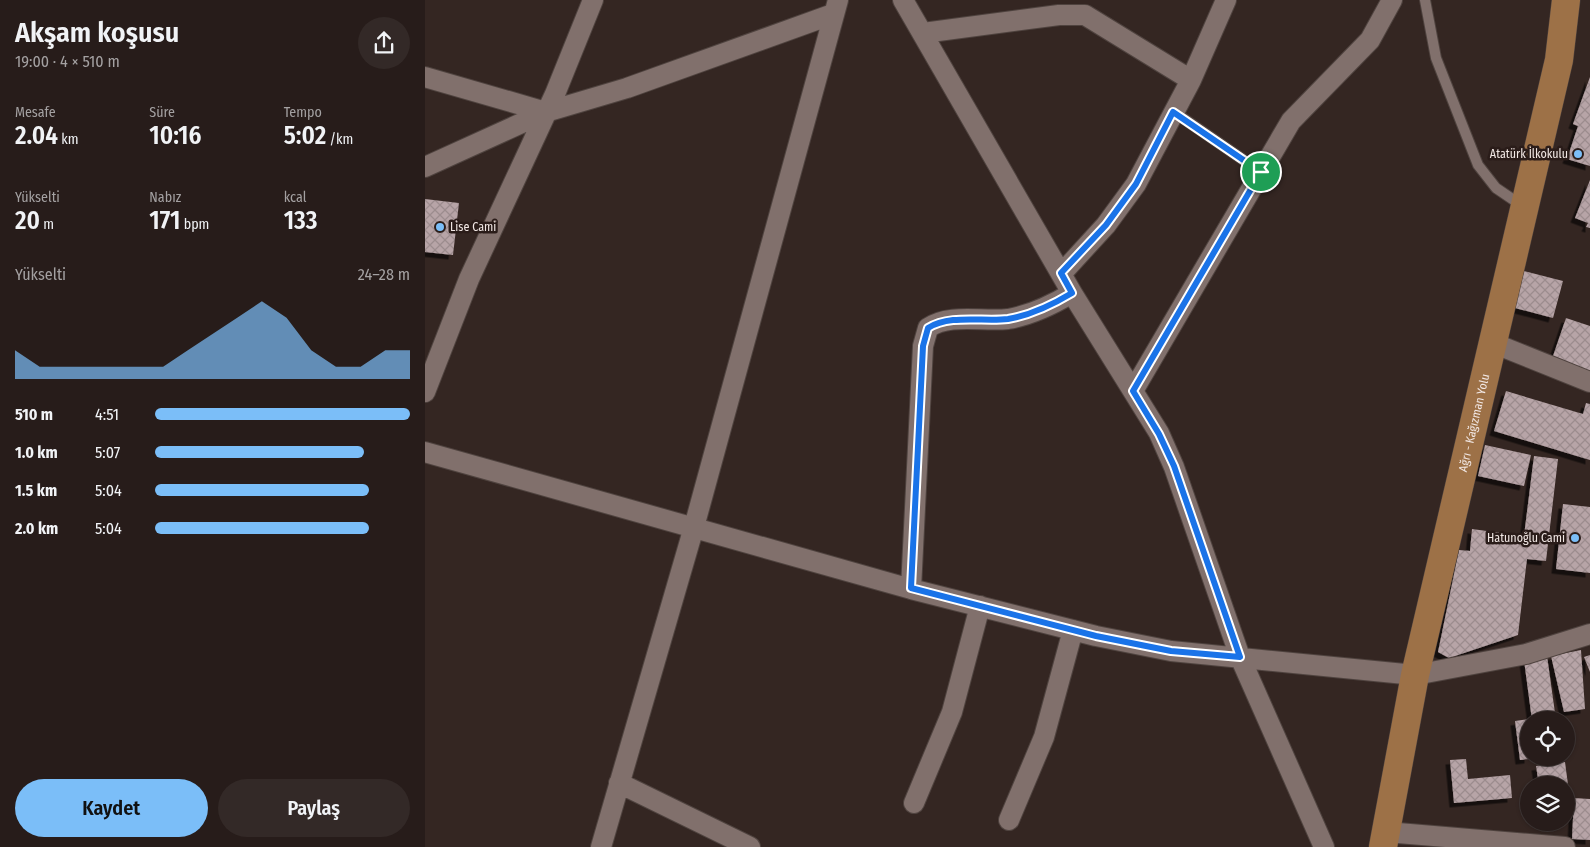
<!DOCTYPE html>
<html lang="tr">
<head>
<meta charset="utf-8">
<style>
	body { margin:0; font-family:"Fira Sans Condensed",sans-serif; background:#332927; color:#f1f3f6; height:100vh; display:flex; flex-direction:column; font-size:19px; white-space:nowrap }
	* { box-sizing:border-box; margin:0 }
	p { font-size:16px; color:#a4a1a2 }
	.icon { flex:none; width:28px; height:28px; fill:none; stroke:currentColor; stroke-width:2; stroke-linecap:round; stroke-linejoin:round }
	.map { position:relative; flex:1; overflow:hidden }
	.side { display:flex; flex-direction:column; background:#271c1a; width:425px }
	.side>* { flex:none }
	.controls { position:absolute; left:1095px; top:711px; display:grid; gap:10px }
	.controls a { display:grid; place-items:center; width:55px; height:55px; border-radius:50%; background:#271c1a; box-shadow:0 1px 4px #0004,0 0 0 1px #433a39; font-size:25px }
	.pin { position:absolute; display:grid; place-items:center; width:42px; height:42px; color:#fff; margin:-21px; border:2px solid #fff; border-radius:50%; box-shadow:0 1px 5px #0007 }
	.round { display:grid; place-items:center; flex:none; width:52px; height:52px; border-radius:26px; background:#332927 }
	.head { display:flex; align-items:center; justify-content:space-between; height:85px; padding:0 15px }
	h1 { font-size:28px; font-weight:600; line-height:38px }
	.metrics { display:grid; grid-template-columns:repeat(3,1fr); gap:8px; height:85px; padding:5px 15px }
	.metrics div { display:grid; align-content:center }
	.metrics b { font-size:25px; font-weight:600 }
	.metrics small { font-size:14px; font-weight:400 }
	.metrics p { font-size:14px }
	.chart { height:140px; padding:10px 15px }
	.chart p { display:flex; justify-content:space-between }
	.chart svg { width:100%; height:90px; margin-top:5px; fill:#7bbef8; opacity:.7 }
	.primary-button { display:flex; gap:10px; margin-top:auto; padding:10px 15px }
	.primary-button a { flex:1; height:58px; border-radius:30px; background:#7bbef8; color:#111; font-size:20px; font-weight:600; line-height:58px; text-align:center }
	.primary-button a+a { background:#332927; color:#f1f3f6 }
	ul { padding:0 15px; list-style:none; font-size:16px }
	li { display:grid; grid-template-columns:80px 60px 1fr; align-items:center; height:38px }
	li i { height:12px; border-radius:6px; background:#7bbef8 }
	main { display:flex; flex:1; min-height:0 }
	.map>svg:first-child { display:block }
	.building { fill:url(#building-cross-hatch); filter:url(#shadow) }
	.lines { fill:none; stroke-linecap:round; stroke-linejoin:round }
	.service-casing { stroke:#4f433f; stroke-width:12 }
	.minor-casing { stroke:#4f433f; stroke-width:22 }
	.primary-casing { stroke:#4f433f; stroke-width:29 }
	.service { stroke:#81706c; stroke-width:10 }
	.minor { stroke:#81706c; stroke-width:20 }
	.primary { stroke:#9d7147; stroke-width:28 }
	.route-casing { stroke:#fff; stroke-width:10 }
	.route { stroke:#1a73e8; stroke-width:6 }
	.poi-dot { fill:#7bbef8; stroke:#2a1c19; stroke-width:2 }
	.labels { text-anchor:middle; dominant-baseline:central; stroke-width:5; stroke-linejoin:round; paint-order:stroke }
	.poi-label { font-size:12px; fill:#f2e8e5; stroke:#2a1c19; text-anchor:end }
	.street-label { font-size:12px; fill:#f2e8e5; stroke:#2a1c19 }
</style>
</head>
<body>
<main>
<section class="side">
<div class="head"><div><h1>Akşam koşusu</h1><p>19:00 · 4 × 510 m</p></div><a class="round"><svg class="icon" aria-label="share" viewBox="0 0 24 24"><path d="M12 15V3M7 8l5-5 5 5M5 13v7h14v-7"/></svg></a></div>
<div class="metrics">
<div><p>Mesafe</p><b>2.04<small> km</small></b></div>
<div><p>Süre</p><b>10:16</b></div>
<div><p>Tempo</p><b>5:02<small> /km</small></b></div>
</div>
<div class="metrics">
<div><p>Yükselti</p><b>20<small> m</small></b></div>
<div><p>Nabız</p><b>171<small> bpm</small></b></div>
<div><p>kcal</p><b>133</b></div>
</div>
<div class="chart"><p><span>Yükselti</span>24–28 m</p>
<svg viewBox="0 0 160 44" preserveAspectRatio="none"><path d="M0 44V30L10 38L20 38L30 38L40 38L50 38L60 38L70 30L80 22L90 14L100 6L110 14L120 30L130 38L140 38L150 30L160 30V44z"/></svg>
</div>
<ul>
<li><b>510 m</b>4:51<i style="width:100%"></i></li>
<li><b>1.0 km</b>5:07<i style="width:82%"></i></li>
<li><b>1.5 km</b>5:04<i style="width:84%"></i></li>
<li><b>2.0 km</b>5:04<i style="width:84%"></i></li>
</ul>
<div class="primary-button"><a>Kaydet</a><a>Paylaş</a></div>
</section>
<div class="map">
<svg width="1165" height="847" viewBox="0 0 1165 847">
	<defs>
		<pattern id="building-cross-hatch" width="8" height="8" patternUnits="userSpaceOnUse" patternTransform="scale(1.25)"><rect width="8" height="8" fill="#b7a4a7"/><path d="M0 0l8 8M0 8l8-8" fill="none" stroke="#9c8c8e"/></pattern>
		<filter id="shadow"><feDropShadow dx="-4.5" dy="4.5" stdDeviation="0" flood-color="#0009"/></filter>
	</defs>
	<rect width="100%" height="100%" fill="#342622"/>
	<path class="building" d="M 1165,77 L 1165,166 L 1142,159 L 1153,126 L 1148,124 Z
		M 1165,180 L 1165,228 L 1161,227 L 1163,223 L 1150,218 Z
		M 0,199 L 34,203 L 28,255 L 0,252 Z
		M 1099,271 L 1138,281 L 1128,318 L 1090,308 Z
		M 1141,318 L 1165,326 L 1165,371 L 1127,359 Z
		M 1081,391 L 1158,414 L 1161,403 L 1165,404 L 1165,460 L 1069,431 Z
		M 1060,445 L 1106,455 L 1099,486 L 1053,476 Z
		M 1109,456 L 1133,459 L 1121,561 L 1102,559 L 1093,635 L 1024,658 L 1013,652 L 1034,550 L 1045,551 L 1047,529 L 1099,536 Z
		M 1138,504 L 1165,507 L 1165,573 L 1131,569 Z
		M 1156,650 L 1160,709 L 1139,712 L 1126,656 Z
		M 1165,655 L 1165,672 L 1159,657 Z
		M 1122,656 L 1131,720 L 1107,720 L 1099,660 Z
		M 1104,719 L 1104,759 L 1095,760 L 1090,721 Z
		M 1041,759 L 1043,779 L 1085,775 L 1087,798 L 1029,803 L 1025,760 Z
		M 1140,762 L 1146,807 L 1141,808 L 1141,785 L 1114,785 L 1111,766 Z
		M 1149,798 L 1165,799 L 1165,840 L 1147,839 Z"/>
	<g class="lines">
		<defs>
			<path id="service" d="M 1000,0 L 1011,58 L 1053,165 L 1071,188 L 1099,207
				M 749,112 L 836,172"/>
			<path id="minor" d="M 478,0 L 647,293 L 734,433 L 749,467 L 815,657 L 899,847
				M 498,33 L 634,15 L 660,15 L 766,80
				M 0,77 L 121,112
				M 0,167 L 121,112 L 202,88 L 408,14
				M 637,273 L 681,225 L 711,184 L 766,80 L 801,0
				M 1068,343 L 1165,382
				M 708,391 L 866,121 L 945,40 L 967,0
				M 0,392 L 44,279 L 130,94 L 168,0
				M 0,452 L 486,589 L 671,636 L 746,651 L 990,675 L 1101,654 L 1165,634
				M 486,589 L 498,346 L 503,328 C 524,313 558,322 583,319 C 607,315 627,305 647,293
				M 194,783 L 325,847
				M 489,803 L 527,712 L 555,606
				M 584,820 L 619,737 L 648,630
				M 961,832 L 1140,847
				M 176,847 L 269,527 L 413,0"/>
			<g id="primary">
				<path id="s1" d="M 958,847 L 990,675 L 1134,60 L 1141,0"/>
			</g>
		</defs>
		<use href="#service" class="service-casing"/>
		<use href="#minor" class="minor-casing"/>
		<use href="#primary" class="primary-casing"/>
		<use href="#service" class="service"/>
		<use href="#minor" class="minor"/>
		<use href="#primary" class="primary"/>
	</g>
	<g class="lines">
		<defs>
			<path id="route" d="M 748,112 L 836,172 L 708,391 L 734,434 L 749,466 L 815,657 L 746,651 L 671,636 L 486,588 L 498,346 L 503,328 C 525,314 558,322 583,319 C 607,315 627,305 647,293 L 636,273 L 681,225 L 711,184 Z"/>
		</defs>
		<use href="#route" class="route-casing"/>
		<use href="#route" class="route"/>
	</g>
	<g class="poi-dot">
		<circle cx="1153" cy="154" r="5"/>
		<circle cx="15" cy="227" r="5"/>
		<circle cx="1150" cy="538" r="5"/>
	</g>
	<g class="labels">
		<g class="poi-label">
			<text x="1143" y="154">Atatürk İlkokulu</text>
			<text x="25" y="227" text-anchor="start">Lise Cami</text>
			<text x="1140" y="538">Hatunoğlu Cami</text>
		</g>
		<g class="street-label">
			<text stroke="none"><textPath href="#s1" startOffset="434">Ağrı - Kağızman Yolu</textPath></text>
		</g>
	</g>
</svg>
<div class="controls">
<a><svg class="icon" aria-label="locate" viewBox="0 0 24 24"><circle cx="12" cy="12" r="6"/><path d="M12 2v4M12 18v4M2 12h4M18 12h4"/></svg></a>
<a><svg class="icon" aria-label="layers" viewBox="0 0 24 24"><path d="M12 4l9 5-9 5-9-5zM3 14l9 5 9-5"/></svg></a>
</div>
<div class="pin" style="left:836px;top:172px;background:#1e9e55"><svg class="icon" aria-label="arrive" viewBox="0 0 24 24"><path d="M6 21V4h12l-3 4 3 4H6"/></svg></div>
</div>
</main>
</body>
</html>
